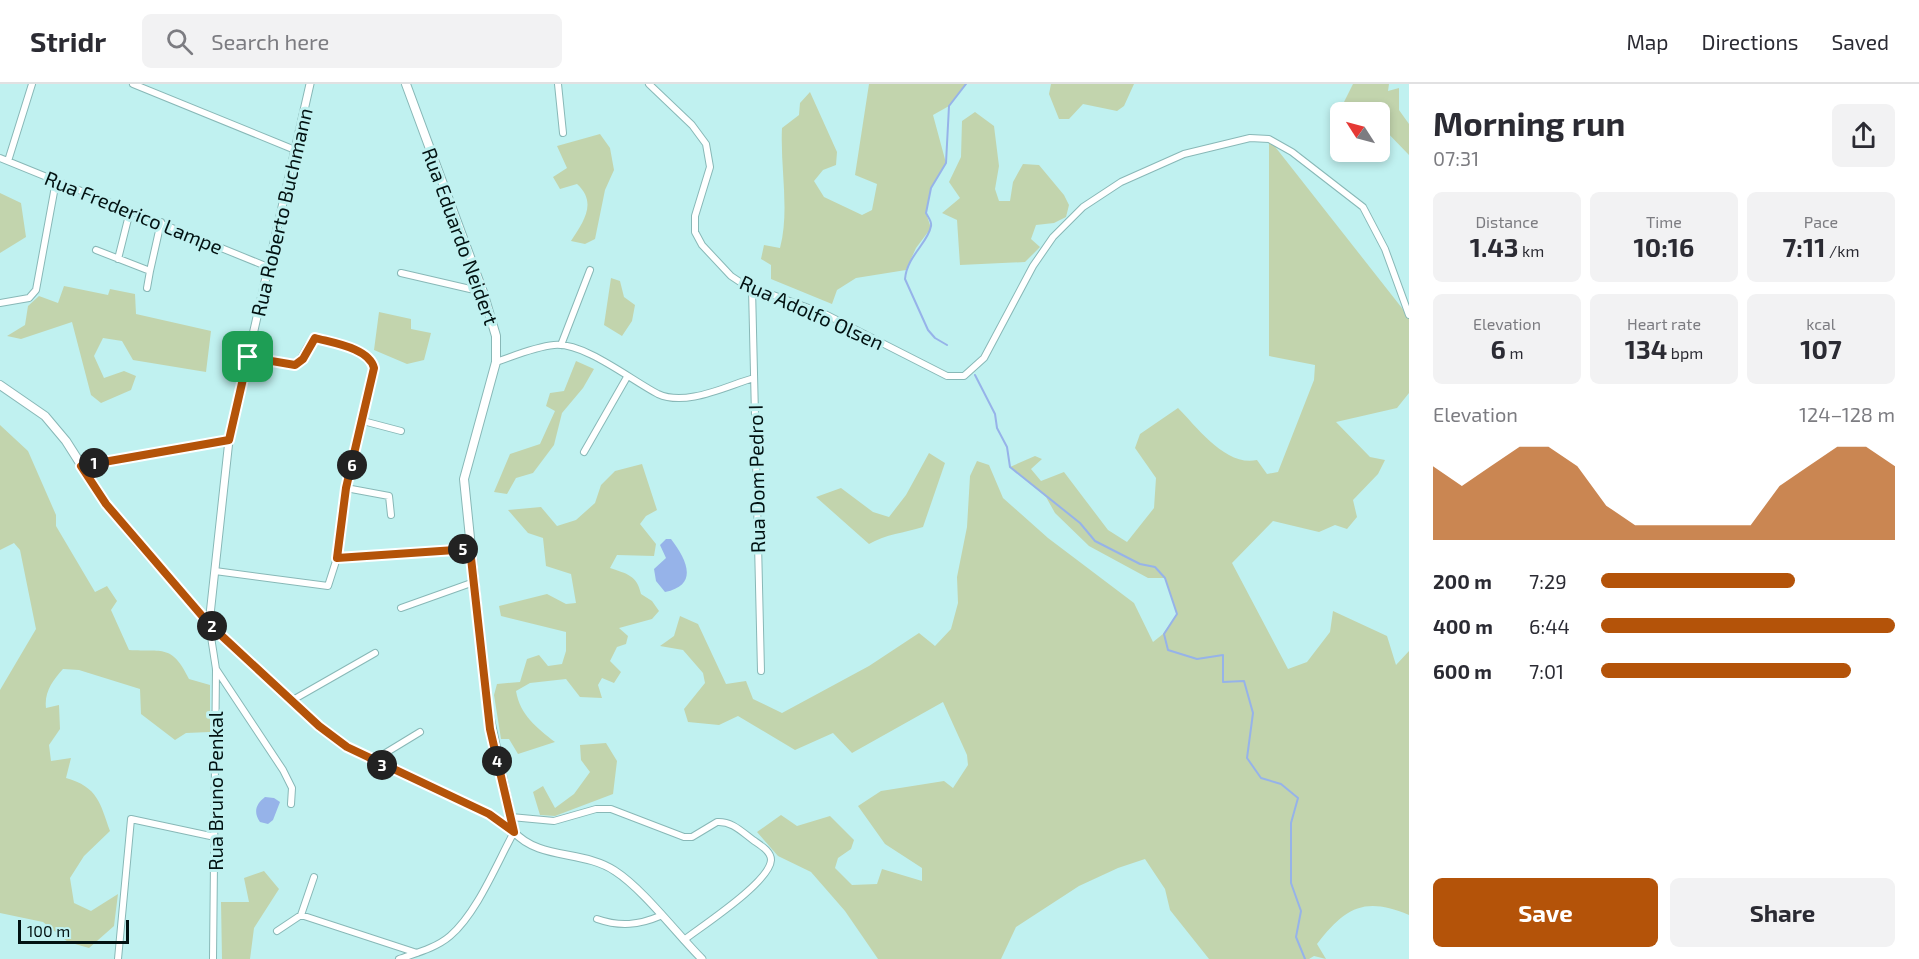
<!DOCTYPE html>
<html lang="en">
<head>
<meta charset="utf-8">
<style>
	body { margin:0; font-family:"Exo 2",sans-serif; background:#f2f2f3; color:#2b2b33; height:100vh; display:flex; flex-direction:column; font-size:22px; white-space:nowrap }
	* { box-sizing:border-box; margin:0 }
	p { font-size:20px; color:#7c7c81 }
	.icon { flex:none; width:33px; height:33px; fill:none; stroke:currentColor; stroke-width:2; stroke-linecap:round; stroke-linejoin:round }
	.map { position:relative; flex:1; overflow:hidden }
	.sheet { display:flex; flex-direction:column; background:#fff; width:510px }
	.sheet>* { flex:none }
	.needle { width:39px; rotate:306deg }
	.tools { position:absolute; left:1330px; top:18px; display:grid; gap:12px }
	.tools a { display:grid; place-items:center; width:60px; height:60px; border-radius:9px; background:#fff; box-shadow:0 3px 9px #0003; font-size:30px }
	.scale { position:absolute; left:18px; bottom:15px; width:111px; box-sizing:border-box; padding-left:6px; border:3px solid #021212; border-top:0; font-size:16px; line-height:21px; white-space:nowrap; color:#021212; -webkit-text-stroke:4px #c0f1f0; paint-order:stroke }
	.pin { position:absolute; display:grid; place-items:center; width:51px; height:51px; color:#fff; margin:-26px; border-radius:12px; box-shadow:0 3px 9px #0006 }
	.km { position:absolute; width:30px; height:30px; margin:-15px; border-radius:50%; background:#222; color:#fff; font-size:16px; line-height:30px; text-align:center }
	.round { display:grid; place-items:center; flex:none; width:63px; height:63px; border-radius:9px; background:#f2f2f3 }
	.headline { display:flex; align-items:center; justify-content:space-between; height:102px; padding:0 24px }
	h1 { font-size:33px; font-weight:700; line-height:45px }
	.metrics { display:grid; grid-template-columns:repeat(3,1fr); gap:9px; height:102px; padding:6px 24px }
	.metrics div { display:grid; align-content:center; border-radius:9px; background:#f2f2f3; text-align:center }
	.metrics b { font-size:26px; font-weight:700 }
	.metrics small { font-size:16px; font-weight:400 }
	.metrics p { font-size:16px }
	.chart { height:168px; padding:12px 24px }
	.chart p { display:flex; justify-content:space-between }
	.chart svg { width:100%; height:108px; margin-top:6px; fill:#b45309; opacity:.7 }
	.button { display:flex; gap:12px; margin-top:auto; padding:12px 24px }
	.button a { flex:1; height:69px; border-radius:9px; background:#b45309; color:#fff; font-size:24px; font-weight:700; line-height:69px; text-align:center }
	.button a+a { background:#f2f2f3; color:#2b2b33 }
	ul { padding:0 24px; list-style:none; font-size:20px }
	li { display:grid; grid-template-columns:96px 72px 1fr; align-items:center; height:45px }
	li i { height:15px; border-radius:8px; background:#b45309 }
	header { display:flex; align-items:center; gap:36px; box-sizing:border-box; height:84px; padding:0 30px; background:#fff; border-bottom:2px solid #e1e1e2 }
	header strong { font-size:28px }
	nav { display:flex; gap:33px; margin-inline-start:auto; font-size:21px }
	.search { width:420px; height:54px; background:#f2f2f3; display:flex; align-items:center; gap:15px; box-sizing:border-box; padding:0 21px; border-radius:9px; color:#7c7c81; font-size:22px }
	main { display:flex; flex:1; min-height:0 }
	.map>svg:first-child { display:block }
	.green { fill:#c2d4ad }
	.water { fill:#96b3e9 }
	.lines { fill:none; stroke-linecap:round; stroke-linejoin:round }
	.stream { stroke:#96b3e9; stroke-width:2 }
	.minor-casing { stroke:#88b8b7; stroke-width:8 }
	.tertiary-casing { stroke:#88b8b7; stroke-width:9 }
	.secondary-casing { stroke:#88b8b7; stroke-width:10 }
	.minor { stroke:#fff; stroke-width:6 }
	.tertiary { stroke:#fff; stroke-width:7 }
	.secondary { stroke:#fff; stroke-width:8 }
	.route-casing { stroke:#fff; stroke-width:12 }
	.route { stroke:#b45309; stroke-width:8 }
	.labels { text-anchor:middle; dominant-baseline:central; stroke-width:6; stroke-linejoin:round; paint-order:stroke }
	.street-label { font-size:20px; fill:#021212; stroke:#c0f1f0 }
</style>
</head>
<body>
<header>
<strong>Stridr</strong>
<div class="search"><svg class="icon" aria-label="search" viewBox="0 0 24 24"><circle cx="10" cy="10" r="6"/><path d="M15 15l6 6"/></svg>Search here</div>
<nav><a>Map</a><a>Directions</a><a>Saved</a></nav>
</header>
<main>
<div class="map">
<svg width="1409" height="875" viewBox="0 0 1409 875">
	<rect width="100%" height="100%" fill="#c0f1f0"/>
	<path class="green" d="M 869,0 L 966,0 L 949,22 L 933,31 L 946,79 L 931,104 L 926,129 L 931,144 L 916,164 L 906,186 L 856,194 L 837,206 L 832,220 L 771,195 L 771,181 L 761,175 L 764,161 L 780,164 C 790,126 780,84 782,44 L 799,31 L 800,19 L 810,8 L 837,68 L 836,81 L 823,86 L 814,97 L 824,113 L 862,131 L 872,126 L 877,100 L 855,91 Z
		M 1051,0 L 1134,0 L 1124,22 L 1117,27 L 1083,20 L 1069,35 L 1059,35 L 1049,10 Z
		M 1353,0 L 1389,0 L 1388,7 L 1399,4 L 1399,26 L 1409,40 L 1409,71 L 1380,41 L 1380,28 L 1361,28 L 1343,20 Z
		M 975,28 L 994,42 L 999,82 L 995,105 L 999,117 L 1010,117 L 1013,98 L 1023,80 L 1039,81 L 1064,111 L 1069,121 L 1066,133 L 1054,139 L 1036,141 L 1031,155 L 1040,163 L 1025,178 L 960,181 L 957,136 L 942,129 L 960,114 L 949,98 L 961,73 L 962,37 Z
		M 600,50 L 610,64 L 614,86 L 605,106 L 595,155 L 585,160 L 571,157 C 583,138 598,119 577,100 L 560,105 L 553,93 L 567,84 L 557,62 Z
		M 1269,55 L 1409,233 L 1409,309 L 1397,324 L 1336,338 L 1370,373 L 1385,376 L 1378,390 L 1353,416 L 1357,433 L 1347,445 L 1335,441 L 1319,448 L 1273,437 L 1232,479 L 1288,585 L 1307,578 L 1330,548 L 1333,527 L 1387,552 L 1396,581 L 1409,567 L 1409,831 C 1364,812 1345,824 1317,860 L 1326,875 L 1314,872 L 1309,875 L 1209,875 L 1170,826 L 1165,805 L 1145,775 L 1118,784 L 1079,802 L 1016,843 L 1001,875 L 878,875 L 845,827 L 811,788 L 778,772 L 757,748 L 781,731 L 797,742 L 830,732 L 854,756 L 851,765 L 838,774 L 835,784 L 852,801 L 877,800 L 882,785 L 922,797 L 922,784 L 885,760 L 858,722 L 881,707 L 944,697 L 953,704 L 968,681 L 967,671 L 943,618 L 852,669 L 833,649 L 795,666 L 738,632 L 719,641 L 688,638 L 684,625 L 705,599 L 703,589 L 683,566 L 660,562 L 674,552 L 680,532 L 698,540 L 726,600 L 746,597 L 753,615 L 782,629 L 869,582 L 919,549 L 935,562 L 951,545 L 958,519 L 957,493 L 967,443 L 970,392 L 977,377 L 989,381 L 1003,414 L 1048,454 L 1134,519 L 1153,558 L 1163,550 L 1177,530 L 1165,494 L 1148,494 L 1089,462 L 1055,429 L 1046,413 L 1010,383 L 1035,372 L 1042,375 L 1031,385 L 1041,397 L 1064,388 L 1108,446 L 1127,458 L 1154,424 L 1156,394 L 1135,364 L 1140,350 L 1178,324 C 1197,343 1226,383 1257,376 L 1267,390 L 1278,388 L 1314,296 L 1315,281 L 1269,272 Z
		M 0,109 L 21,119 L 26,153 L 0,169 Z
		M 611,194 L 620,197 L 624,213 L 635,221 L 632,237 L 622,252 L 604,241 Z
		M 64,202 L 108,211 L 110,205 L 135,210 L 136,230 L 211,247 L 206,288 L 133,276 L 122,257 L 103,254 L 94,272 L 104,294 L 124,287 L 136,292 L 131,306 L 101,319 L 91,311 L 72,238 L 21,255 L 7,252 L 25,241 L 28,222 L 39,212 L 58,219 Z
		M 379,228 L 411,235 L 411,245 L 431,249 L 424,276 L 407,280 L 374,266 Z
		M 576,277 L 594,285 L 583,304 L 562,329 L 554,361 L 533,389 L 516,394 L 507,410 L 494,408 L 510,370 L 540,360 L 555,327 L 546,322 L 550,309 L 564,307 Z
		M 0,341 L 28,367 L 56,431 L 56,442 L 95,508 L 107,502 L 117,517 L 111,526 L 129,566 C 163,568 172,560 189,595 L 210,601 L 210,648 L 186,649 L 175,656 L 141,630 L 140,605 L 79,586 L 63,585 C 53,596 44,608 46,624 L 59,621 L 60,645 L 49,661 L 51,677 L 71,674 L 66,694 C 98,703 100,719 110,747 L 84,772 L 70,794 L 74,819 L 91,827 L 118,810 L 114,842 L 89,864 L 68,858 L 43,838 L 0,829 L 0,606 L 36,545 L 20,466 L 14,459 L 0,466 Z
		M 929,369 L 945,379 L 923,443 C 904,449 886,450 869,460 L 816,413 L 841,404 L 873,428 L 889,433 L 906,411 Z
		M 642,380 L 657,426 L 646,432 L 640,440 L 656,460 L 654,472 L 617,471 L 610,484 C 627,490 637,491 641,510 L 652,517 L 659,527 L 652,535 L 619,544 L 628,552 L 626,560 L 617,563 L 610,577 L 621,588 L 614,599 L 602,594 L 598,601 L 602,614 L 580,613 L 566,595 L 530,599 L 516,607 C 520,631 537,644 555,658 L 518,670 L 509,655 L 501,655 L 494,611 L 497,600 L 520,598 L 527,575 L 539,571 L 548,582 L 562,580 L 566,567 L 566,548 L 501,532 L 499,522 L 547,510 L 566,520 L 576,519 L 571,490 L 546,482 L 543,454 L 528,449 L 508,426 L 541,423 L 557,442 L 576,436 L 595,419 L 601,401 L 615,387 Z
		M 606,659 L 617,677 L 613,710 L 555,732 L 540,731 L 533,708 L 543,702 L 555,724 L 574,710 L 590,688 L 581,676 L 580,661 Z
		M 264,787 L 279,805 L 254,844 L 250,875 L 222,875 L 221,818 L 249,818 L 244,794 Z"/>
	<path class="water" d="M 666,455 L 671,455 C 687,476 699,501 665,508 L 656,497 L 654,485 L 666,474 L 660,461 Z
		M 265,713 L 274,714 L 280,718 L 273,736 L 268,740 L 260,738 C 253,728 256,720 265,713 Z"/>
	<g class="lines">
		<path class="stream" d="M 947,261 L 935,254 L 928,246 L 905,195 C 907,172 928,159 931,142 C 932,137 928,133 926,129 L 931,104 L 946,79 L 949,22 L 966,0
			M 975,291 L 995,330 L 997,344 L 1007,363 L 1010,383 L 1080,439 L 1095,457 L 1140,480 L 1155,483 L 1165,494 L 1177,530 L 1164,550 L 1168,566 L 1197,575 L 1223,571 L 1223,598 L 1244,597 L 1253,629 L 1247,674 L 1261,694 L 1281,700 L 1298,714 L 1291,739 L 1291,799 L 1301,827 L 1296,853 L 1305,875"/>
		<defs>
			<path id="minor" d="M 133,0 L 295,66
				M 558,0 L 563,49
				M 649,0 L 692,41 L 706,60 L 710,83 L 695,132 L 695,148 L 702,161 L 731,192 L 743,200 L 825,230 L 947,292 L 964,292 L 984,274 L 1033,182 L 1053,153 L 1083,123 L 1121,98 L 1184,70 L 1250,54 L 1269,55 L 1292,68 L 1363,123 L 1385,165 L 1409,231
				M 0,74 L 268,183
				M 8,77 L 32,0
				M 96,166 L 150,187 L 161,138
				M 118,175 L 130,127
				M 401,189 L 483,208
				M 147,204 L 150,187
				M 752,204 L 761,587
				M 0,219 L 29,214 L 36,206 L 56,97
				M 561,261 L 590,186
				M 496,278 C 514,272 534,263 554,261 C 584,258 631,296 658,310 C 686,323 726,302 754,294
				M 363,337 L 401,347
				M 584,368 L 627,293
				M 346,404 L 389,412 L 391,431
				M 337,474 L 470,465
				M 215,487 L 328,502 L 337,474 L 346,404 L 374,284 C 369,264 333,260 315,254 C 305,261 305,273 295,281 L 248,273
				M 401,524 L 474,498
				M 209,540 L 216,585 L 213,875
				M 216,585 L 283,686 L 292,704 L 291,720
				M 291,617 L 375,569
				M 374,676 L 420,648
				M 511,733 L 554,737 L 596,725 L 611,725 L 684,753 L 692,753 L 717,738 C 732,737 742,748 753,756 C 760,761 771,767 771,776 C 770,798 702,842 684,856
				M 301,831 L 417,869
				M 597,835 C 620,843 639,841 660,832
				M 277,847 L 301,831 L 314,793
				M 118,875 L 131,735 L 215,753
				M 399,875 C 416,869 436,864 450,852 C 477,829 497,779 514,748"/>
			<path id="tertiary" d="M 81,382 L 229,356
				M 209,540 L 229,356 L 310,0
				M 514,748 C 539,776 584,766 615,787 C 643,805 677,850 702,875"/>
			<path id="secondary" d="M 406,0 L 483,208 L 496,252 L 496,278 L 464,395 L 487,621 L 514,748
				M 0,301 L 45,332 L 66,357 L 106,420 L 139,460 L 209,540 L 319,642 L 347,663 L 489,730 L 513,747"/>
		</defs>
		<use href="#minor" class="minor-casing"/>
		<use href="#tertiary" class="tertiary-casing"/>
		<use href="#secondary" class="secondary-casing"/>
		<use href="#minor" class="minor"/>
		<use href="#tertiary" class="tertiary"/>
		<use href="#secondary" class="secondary"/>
	</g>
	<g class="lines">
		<defs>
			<path id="route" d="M 315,254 C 333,259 369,264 374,284 L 346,404 L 337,474 L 470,465 L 490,645 L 514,748 L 489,730 L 347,663 L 319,642 L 209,540 L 106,420 L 81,382 L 229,356 L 248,273 L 295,281 L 303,275 Z"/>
		</defs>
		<use href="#route" class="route-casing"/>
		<use href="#route" class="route"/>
	</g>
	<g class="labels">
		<g class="street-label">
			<text transform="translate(134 128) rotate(22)">Rua Frederico Lampe</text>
			<text transform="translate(281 128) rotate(-77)">Rua Roberto Buchmann</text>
			<text transform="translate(461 152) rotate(70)">Rua Eduardo Neidert</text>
			<text transform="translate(812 228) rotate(24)">Rua Adolfo Olsen</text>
			<text transform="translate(756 395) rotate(-91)">Rua Dom Pedro I</text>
			<text transform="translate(215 707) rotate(-90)">Rua Bruno Penkal</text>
		</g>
	</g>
</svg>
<div class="tools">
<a><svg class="needle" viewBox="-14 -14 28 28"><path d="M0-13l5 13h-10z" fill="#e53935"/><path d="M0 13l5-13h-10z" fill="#7c7c81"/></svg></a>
</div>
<div class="scale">100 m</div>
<div class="pin" style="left:248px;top:273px;background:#1e9e55"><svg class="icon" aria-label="arrive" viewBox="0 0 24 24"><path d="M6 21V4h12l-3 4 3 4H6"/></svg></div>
<b class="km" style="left:94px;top:379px">1</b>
<b class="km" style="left:212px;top:542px">2</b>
<b class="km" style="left:382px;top:681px">3</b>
<b class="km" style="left:497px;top:677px">4</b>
<b class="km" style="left:463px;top:465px">5</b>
<b class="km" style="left:352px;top:381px">6</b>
</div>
<section class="sheet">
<div class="headline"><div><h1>Morning run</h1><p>07:31</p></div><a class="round"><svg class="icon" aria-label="share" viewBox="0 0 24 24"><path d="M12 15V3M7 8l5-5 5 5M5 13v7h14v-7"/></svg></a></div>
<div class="metrics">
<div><p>Distance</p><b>1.43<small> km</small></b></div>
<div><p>Time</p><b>10:16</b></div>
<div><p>Pace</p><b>7:11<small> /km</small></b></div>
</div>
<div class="metrics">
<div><p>Elevation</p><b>6<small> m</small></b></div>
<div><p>Heart rate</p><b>134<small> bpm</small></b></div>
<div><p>kcal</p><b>107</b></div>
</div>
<div class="chart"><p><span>Elevation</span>124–128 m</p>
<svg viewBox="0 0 160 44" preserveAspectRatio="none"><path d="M0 44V14L10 22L20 14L30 6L40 6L50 14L60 30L70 38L80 38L90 38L100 38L110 38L120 22L130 14L140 6L150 6L160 14V44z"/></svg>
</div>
<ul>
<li><b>200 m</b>7:29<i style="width:66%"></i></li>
<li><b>400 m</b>6:44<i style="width:100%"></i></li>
<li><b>600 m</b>7:01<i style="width:85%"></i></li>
</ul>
<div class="button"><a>Save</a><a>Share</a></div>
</section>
</main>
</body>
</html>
